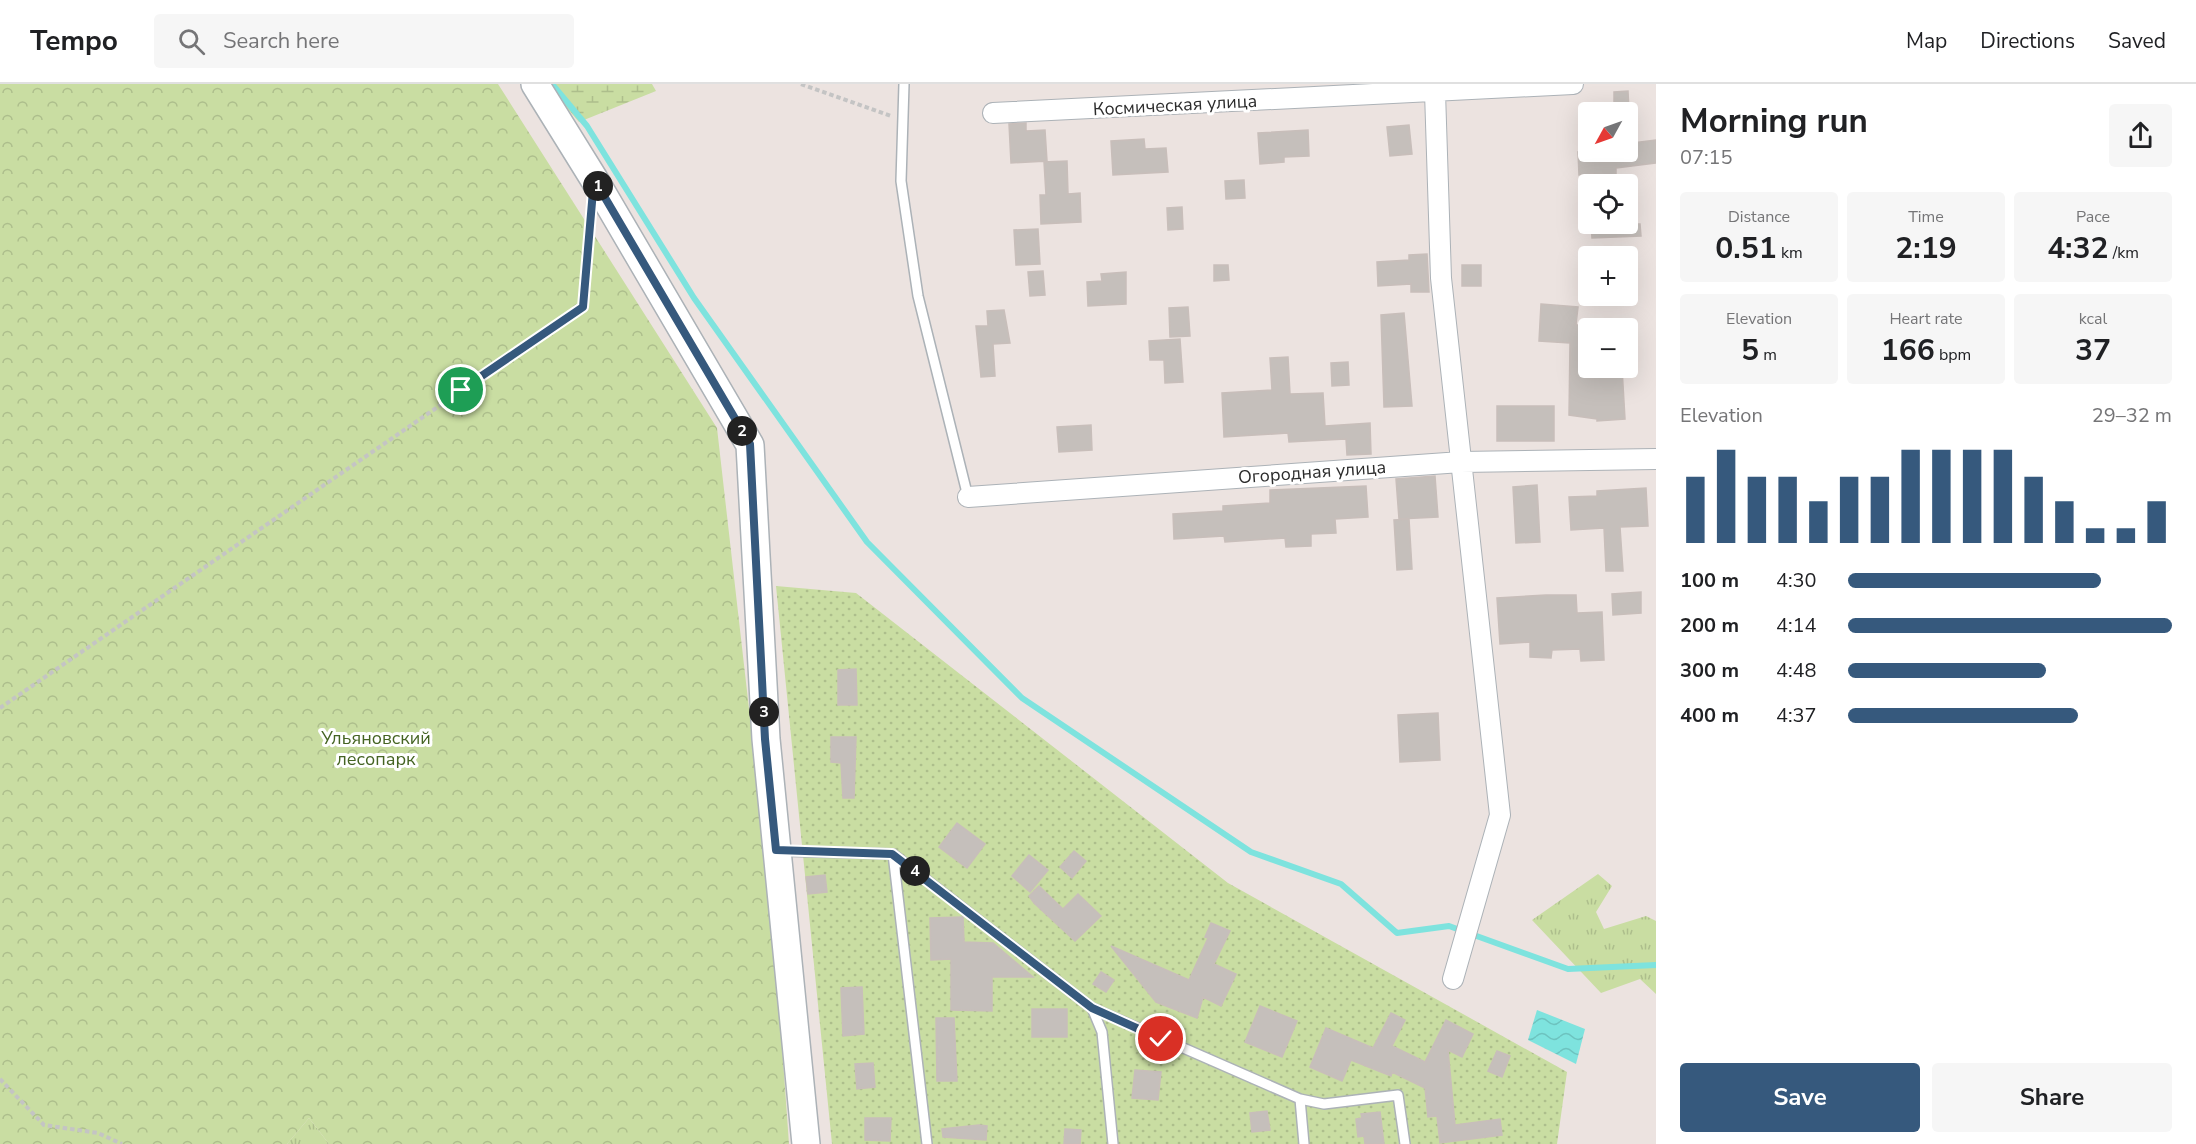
<!DOCTYPE html>
<html lang="en">
<head>
<meta charset="utf-8">
<style>
	body { margin:0; font-family:"Nunito Sans",sans-serif; background:#f6f6f6; color:#202124; height:100vh; display:flex; flex-direction:column; font-size:22px; white-space:nowrap }
	* { box-sizing:border-box; margin:0 }
	p { font-size:20px; color:#757577 }
	.icon { flex:none; width:33px; height:33px; fill:none; stroke:currentColor; stroke-width:2; stroke-linecap:round; stroke-linejoin:round }
	.map { position:relative; flex:1; overflow:hidden }
	.side { display:flex; flex-direction:column; background:#fff; width:540px }
	.side>* { flex:none }
	.needle { width:39px; rotate:230deg }
	.fabs { position:absolute; left:1578px; top:18px; display:grid; gap:12px }
	.fabs a { display:grid; place-items:center; width:60px; height:60px; border-radius:6px; background:#fff; box-shadow:0 6px 24px #0002; font-size:30px }
	.pin { position:absolute; display:grid; place-items:center; width:51px; height:51px; color:#fff; margin:-26px; border:3px solid #fff; border-radius:50%; box-shadow:0 2px 6px #0007 }
	.km { position:absolute; width:30px; height:30px; margin:-15px; border-radius:50%; background:#222; color:#fff; font-size:16px; line-height:30px; text-align:center }
	.round { display:grid; place-items:center; flex:none; width:63px; height:63px; border-radius:6px; background:#f6f6f6 }
	.head { display:flex; align-items:center; justify-content:space-between; height:102px; padding:0 24px }
	h1 { font-size:33px; font-weight:700; line-height:45px }
	.figures { display:grid; grid-template-columns:repeat(3,1fr); gap:9px; height:102px; padding:6px 24px }
	.figures div { display:grid; align-content:center; border-radius:6px; background:#f6f6f6; text-align:center }
	.figures b { font-size:30px; font-weight:700 }
	.figures small { font-size:16px; font-weight:400 }
	.figures p { font-size:16px }
	.chart { height:168px; padding:12px 24px }
	.chart p { display:flex; justify-content:space-between }
	.chart svg { width:100%; height:108px; margin-top:6px; stroke:#36597d; stroke-width:6 }
	.action { display:flex; gap:12px; margin-top:auto; padding:12px 24px }
	.action a { flex:1; height:69px; border-radius:6px; background:#36597d; color:#fff; font-size:24px; font-weight:700; line-height:69px; text-align:center }
	.action a+a { background:#f6f6f6; color:#202124 }
	ul { padding:0 24px; list-style:none; font-size:20px }
	li { display:grid; grid-template-columns:96px 72px 1fr; align-items:center; height:45px }
	li i { height:15px; border-radius:8px; background:#36597d }
	header { display:flex; align-items:center; gap:36px; box-sizing:border-box; height:84px; padding:0 30px; background:#fff; border-bottom:2px solid #e0e0e0 }
	header strong { font-size:28px }
	nav { display:flex; gap:33px; margin-inline-start:auto; font-size:21px }
	.search { width:420px; height:54px; background:#f6f6f6; display:flex; align-items:center; gap:15px; box-sizing:border-box; padding:0 21px; border-radius:6px; color:#757577; font-size:22px }
	main { display:flex; flex:1; min-height:0 }
	.map>svg:first-child { display:block }
	.grass { fill:url(#grass-tufts) }
	.forest { fill:url(#forest-crowns) }
	.wetland { fill:url(#wetland-marsh) }
	.garden { fill:url(#garden-dots) }
	.water { fill:url(#water-waves) }
	.lines { fill:none; stroke-linecap:round; stroke-linejoin:round }
	.stream { stroke:#7ee3de; stroke-width:6 }
	.building { fill:#c5bfbb; stroke:#c8beba; stroke-width:1.5 }
	.lane-casing { stroke:#acb2b7; stroke-width:12 }
	.street-casing { stroke:#acb2b7; stroke-width:22 }
	.secondary-casing { stroke:#acb2b7; stroke-width:30 }
	.path { stroke:#c4c4c4; stroke-width:4; stroke-dasharray:4.5 3; stroke-linecap:butt }
	.lane { stroke:#fff; stroke-width:9 }
	.street { stroke:#fff; stroke-width:20 }
	.secondary { stroke:#fff; stroke-width:27 }
	.route-casing { stroke:#fff; stroke-width:12 }
	.route { stroke:#36597d; stroke-width:8 }
	.labels { text-anchor:middle; dominant-baseline:central; stroke-width:6; stroke-linejoin:round; paint-order:stroke }
	.street-label { font-size:18px; fill:#2c2c2c; stroke:#fff }
	.park-label { font-size:18px; fill:#446322; stroke:#fff }
</style>
</head>
<body>
<header>
<strong>Tempo</strong>
<div class="search"><svg class="icon" aria-label="search" viewBox="0 0 24 24"><circle cx="10" cy="10" r="6"/><path d="M15 15l6 6"/></svg>Search here</div>
<nav><a>Map</a><a>Directions</a><a>Saved</a></nav>
</header>
<main>
<div class="map">
<svg width="1656" height="1060" viewBox="0 0 1656 1060">
	<defs>
		<pattern id="grass-tufts" width="24" height="20" patternUnits="userSpaceOnUse" patternTransform="scale(1.5)"><rect width="24" height="20" fill="#c9dda2"/><path d="M3 7l-1-3M5 7V3M7 7l1-3M15 17l-1-3M17 17v-4M19 17l1-3" fill="none" stroke="#adbe8c"/></pattern>
		<pattern id="forest-crowns" width="20" height="18" patternUnits="userSpaceOnUse" patternTransform="scale(1.5)"><rect width="20" height="18" fill="#c9dda2"/><path d="M2 6a3 3 0 1 1 6 0M12 15a3 3 0 1 1 6 0" fill="none" stroke="#adbe8c"/></pattern>
		<pattern id="wetland-marsh" width="20" height="14" patternUnits="userSpaceOnUse" patternTransform="scale(1.5)"><rect width="20" height="14" fill="#c9dda2"/><path d="M1 5h8M5 5V1M11 12h8M15 12V8" fill="none" stroke="#adbe8c"/></pattern>
		<pattern id="garden-dots" width="8" height="8" patternUnits="userSpaceOnUse" patternTransform="scale(1.5)"><rect width="8" height="8" fill="#c9dda2"/><path d="M2 2h.1M6 6h.1" fill="none" stroke="#adbe8c" stroke-width="1.8" stroke-linecap="round"/></pattern>
		<pattern id="water-waves" width="16" height="10" patternUnits="userSpaceOnUse" patternTransform="scale(1.5)"><rect width="16" height="10" fill="#7ee3de"/><path d="M0 5q4-4 8 0t8 0" fill="none" stroke="#6dc3bf"/></pattern>
	</defs>
	<rect width="100%" height="100%" fill="#ece3e0"/>
	<path class="grass" d="M 1598,790 L 1612,802 L 1596,828 L 1604,845 L 1646,832 L 1656,837 L 1656,910 L 1640,895 L 1601,909 L 1532,836 Z
		M 309,1034 L 329,1060 L 287,1060 Z"/>
	<path class="forest" d="M 0,0 L 498,0 L 717,344 L 773,835 L 789,1060 L 329,1060 L 309,1034 L 287,1060 L 0,1060 Z"/>
	<path class="wetland" d="M 546,0 L 652,0 L 656,7 L 579,38 Z"/>
	<path class="garden" d="M 776,502 L 856,509 L 1228,799 L 1567,988 L 1557,1060 L 832,1060 Z"/>
	<path class="water" d="M 1537,926 L 1585,945 L 1576,980 L 1528,956 Z"/>
	<g class="lines">
		<path class="stream" d="M 552,0 L 587,42 L 694,214 L 867,458 L 1022,614 L 1251,768 L 1341,800 L 1397,849 L 1449,842 L 1568,885 L 1656,881"/>
	</g>
	<path class="building" d="M 1628,7 L 1629,28 L 1614,28 L 1614,8 Z
		M 1026,39 L 1026,47 L 1045,46 L 1047,77 L 1011,79 L 1009,40 Z
		M 1409,41 L 1412,70 L 1390,72 L 1387,43 Z
		M 1308,46 L 1309,72 L 1284,73 L 1284,78 L 1260,80 L 1258,49 Z
		M 1144,55 L 1145,65 L 1166,64 L 1168,88 L 1113,91 L 1111,57 Z
		M 1656,56 L 1656,79 L 1616,84 L 1616,100 L 1595,100 L 1594,90 L 1579,91 L 1578,68 L 1597,68 L 1597,72 L 1634,65 L 1633,59 Z
		M 1067,77 L 1068,110 L 1080,109 L 1081,138 L 1041,140 L 1040,111 L 1046,111 L 1044,78 Z
		M 1244,96 L 1245,114 L 1226,115 L 1225,97 Z
		M 1182,123 L 1183,145 L 1168,146 L 1167,124 Z
		M 1591,140 L 1640,140 L 1641,152 L 1592,154 Z
		M 1038,145 L 1040,180 L 1016,181 L 1014,146 Z
		M 1427,170 L 1429,208 L 1411,208 L 1411,200 L 1378,202 L 1377,178 L 1409,176 L 1409,171 Z
		M 1214,181 L 1228,181 L 1229,196 L 1214,197 Z
		M 1462,181 L 1481,181 L 1481,202 L 1462,202 Z
		M 1043,187 L 1045,211 L 1030,212 L 1028,188 Z
		M 1126,188 L 1126,220 L 1088,222 L 1087,198 L 1102,197 L 1101,190 Z
		M 1541,220 L 1578,223 L 1576,241 L 1587,241 L 1586,284 L 1622,284 L 1625,335 L 1597,337 L 1597,335 L 1569,331 L 1570,259 L 1539,257 Z
		M 1188,223 L 1190,252 L 1170,253 L 1169,224 Z
		M 1004,226 L 1010,259 L 993,260 L 995,292 L 981,293 L 976,242 L 988,242 L 987,227 Z
		M 1404,229 L 1412,322 L 1384,323 L 1381,231 Z
		M 1180,255 L 1183,298 L 1165,299 L 1164,276 L 1150,276 L 1149,257 Z
		M 1288,273 L 1290,310 L 1323,309 L 1325,342 L 1370,339 L 1371,370 L 1347,371 L 1346,355 L 1289,358 L 1288,349 L 1224,353 L 1222,309 L 1272,306 L 1270,274 Z
		M 1348,278 L 1349,301 L 1332,302 L 1331,279 Z
		M 1497,322 L 1554,322 L 1554,357 L 1497,357 Z
		M 1091,341 L 1092,366 L 1059,368 L 1057,343 Z
		M 1435,392 L 1438,433 L 1399,435 L 1396,395 Z
		M 1537,401 L 1540,458 L 1516,459 L 1513,403 Z
		M 1366,402 L 1368,433 L 1335,435 L 1336,449 L 1311,450 L 1311,462 L 1286,463 L 1285,454 L 1225,458 L 1224,452 L 1174,455 L 1173,430 L 1223,427 L 1223,422 L 1270,419 L 1270,406 Z
		M 1646,404 L 1648,442 L 1620,443 L 1623,487 L 1606,487 L 1604,444 L 1571,446 L 1569,413 L 1597,412 L 1597,407 Z
		M 1409,435 L 1412,485 L 1397,486 L 1394,436 Z
		M 1641,508 L 1641,529 L 1613,531 L 1612,510 Z
		M 1546,511 L 1576,511 L 1577,529 L 1602,528 L 1604,576 L 1581,577 L 1580,565 L 1552,566 L 1551,574 L 1530,573 L 1530,558 L 1500,560 L 1497,514 Z
		M 856,585 L 857,621 L 838,621 L 838,586 Z
		M 1438,629 L 1440,676 L 1400,678 L 1398,631 Z
		M 831,653 L 856,653 L 854,714 L 843,714 L 841,679 L 831,678 Z
		M 957,739 L 985,760 L 967,784 L 939,763 Z
		M 1074,767 L 1086,777 L 1072,794 L 1060,783 Z
		M 1029,771 L 1048,786 L 1030,808 L 1012,792 Z
		M 825,791 L 827,808 L 808,810 L 806,793 Z
		M 1039,802 L 1063,825 L 1078,810 L 1101,832 L 1075,857 L 1034,819 L 1029,812 Z
		M 963,833 L 964,858 L 993,859 L 1033,893 L 992,893 L 992,927 L 951,926 L 951,875 L 931,876 L 930,834 Z
		M 1211,839 L 1230,847 L 1214,880 L 1236,890 L 1221,922 L 1203,913 L 1197,934 L 1156,918 L 1111,862 L 1189,896 L 1208,854 L 1205,853 Z
		M 1101,888 L 1114,896 L 1106,908 L 1093,900 Z
		M 862,903 L 864,950 L 843,952 L 841,904 Z
		M 1260,922 L 1297,937 L 1282,973 L 1245,958 Z
		M 1032,925 L 1067,925 L 1067,953 L 1032,953 Z
		M 1391,929 L 1405,936 L 1392,962 L 1425,978 L 1446,936 L 1473,950 L 1462,973 L 1448,966 L 1455,1041 L 1500,1035 L 1502,1051 L 1440,1059 L 1437,1032 L 1428,1033 L 1425,1004 L 1392,988 L 1391,992 L 1351,976 L 1342,997 L 1310,983 L 1326,944 L 1373,964 Z
		M 936,934 L 954,934 L 957,997 L 937,997 Z
		M 1497,967 L 1510,972 L 1502,993 L 1488,987 Z
		M 873,979 L 875,1003 L 857,1005 L 855,980 Z
		M 1135,986 L 1161,988 L 1158,1016 L 1132,1014 Z
		M 1267,1027 L 1270,1046 L 1252,1048 L 1250,1029 Z
		M 1380,1028 L 1384,1060 L 1365,1060 L 1364,1052 L 1358,1053 L 1356,1035 L 1362,1034 L 1361,1030 Z
		M 865,1034 L 891,1034 L 890,1057 L 865,1056 Z
		M 979,1041 L 987,1042 L 986,1056 L 943,1053 L 942,1045 Z
		M 1065,1045 L 1081,1046 L 1080,1060 L 1064,1060 Z"/>
	<g class="lines">
		<defs>
			<path id="lane" d="M 904,0 L 901,97 L 918,212 L 968,413
				M 780,767 L 893,770 L 1092,924 L 1300,1015 L 1304,1060
				M 893,770 L 927,1060
				M 1092,924 L 1102,948 L 1113,1060
				M 1300,1015 L 1324,1020 L 1398,1011 L 1405,1060"/>
			<path id="street" d="M 1435,8 L 1441,194 L 1500,731 L 1453,895
				M 993,29 L 1573,0
				M 968,413 L 1461,378 L 1656,375"/>
			<path id="secondary" d="M 535,0 L 594,95 L 750,361 L 766,655 L 806,1060"/>
		</defs>
		<use href="#lane" class="lane-casing"/>
		<use href="#street" class="street-casing"/>
		<use href="#secondary" class="secondary-casing"/>
		<path class="path" d="M 801,0 L 891,32
			M 0,624 L 583,223 L 591,134
			M 0,995 L 44,1041 L 98,1049 L 122,1060"/>
		<use href="#lane" class="lane"/>
		<use href="#street" class="street"/>
		<use href="#secondary" class="secondary"/>
	</g>
	<g class="lines">
		<defs>
			<path id="route" d="M 461,306 L 583,223 L 594,95 L 750,360 L 765,655 L 776,766 L 892,770 L 1092,924 L 1161,955"/>
		</defs>
		<use href="#route" class="route-casing"/>
		<use href="#route" class="route"/>
	</g>
	<g class="labels">
		<g class="street-label">
			<text transform="translate(1175 21) rotate(-3)">Космическая улица</text>
			<text transform="translate(1312 388) rotate(-4)">Огородная улица</text>
		</g>
		<g class="park-label">
			<text x="376" y="654">Ульяновский<tspan x="376" dy="21">лесопарк</tspan></text>
		</g>
	</g>
</svg>
<div class="fabs">
<a><svg class="needle" viewBox="-14 -14 28 28"><path d="M0-13l5 13h-10z" fill="#e53935"/><path d="M0 13l5-13h-10z" fill="#757577"/></svg></a>
<a><svg class="icon" aria-label="locate" viewBox="0 0 24 24"><circle cx="12" cy="12" r="6"/><path d="M12 2v4M12 18v4M2 12h4M18 12h4"/></svg></a>
<a>+</a>
<a>−</a>
</div>
<div class="pin" style="left:461px;top:306px;background:#1e9e55"><svg class="icon" aria-label="arrive" viewBox="0 0 24 24"><path d="M6 21V4h12l-3 4 3 4H6"/></svg></div>
<div class="pin" style="left:1161px;top:955px;background:#d93025"><svg class="icon" aria-label="check" viewBox="0 0 24 24"><path d="M5 12l5 5 9-10"/></svg></div>
<b class="km" style="left:598px;top:102px">1</b>
<b class="km" style="left:742px;top:347px">2</b>
<b class="km" style="left:764px;top:628px">3</b>
<b class="km" style="left:915px;top:787px">4</b>
</div>
<section class="side">
<div class="head"><div><h1>Morning run</h1><p>07:15</p></div><a class="round"><svg class="icon" aria-label="share" viewBox="0 0 24 24"><path d="M12 15V3M7 8l5-5 5 5M5 13v7h14v-7"/></svg></a></div>
<div class="figures">
<div><p>Distance</p><b>0.51<small> km</small></b></div>
<div><p>Time</p><b>2:19</b></div>
<div><p>Pace</p><b>4:32<small> /km</small></b></div>
</div>
<div class="figures">
<div><p>Elevation</p><b>5<small> m</small></b></div>
<div><p>Heart rate</p><b>166<small> bpm</small></b></div>
<div><p>kcal</p><b>37</b></div>
</div>
<div class="chart"><p><span>Elevation</span>29–32 m</p>
<svg viewBox="0 0 160 44" preserveAspectRatio="none"><path d="M5 44V17M15 44V6M25 44V17M35 44V17M45 44V27M55 44V17M65 44V17M75 44V6M85 44V6M95 44V6M105 44V6M115 44V17M125 44V27M135 44V38M145 44V38M155 44V27"/></svg>
</div>
<ul>
<li><b>100 m</b>4:30<i style="width:78%"></i></li>
<li><b>200 m</b>4:14<i style="width:100%"></i></li>
<li><b>300 m</b>4:48<i style="width:61%"></i></li>
<li><b>400 m</b>4:37<i style="width:71%"></i></li>
</ul>
<div class="action"><a>Save</a><a>Share</a></div>
</section>
</main>
</body>
</html>
